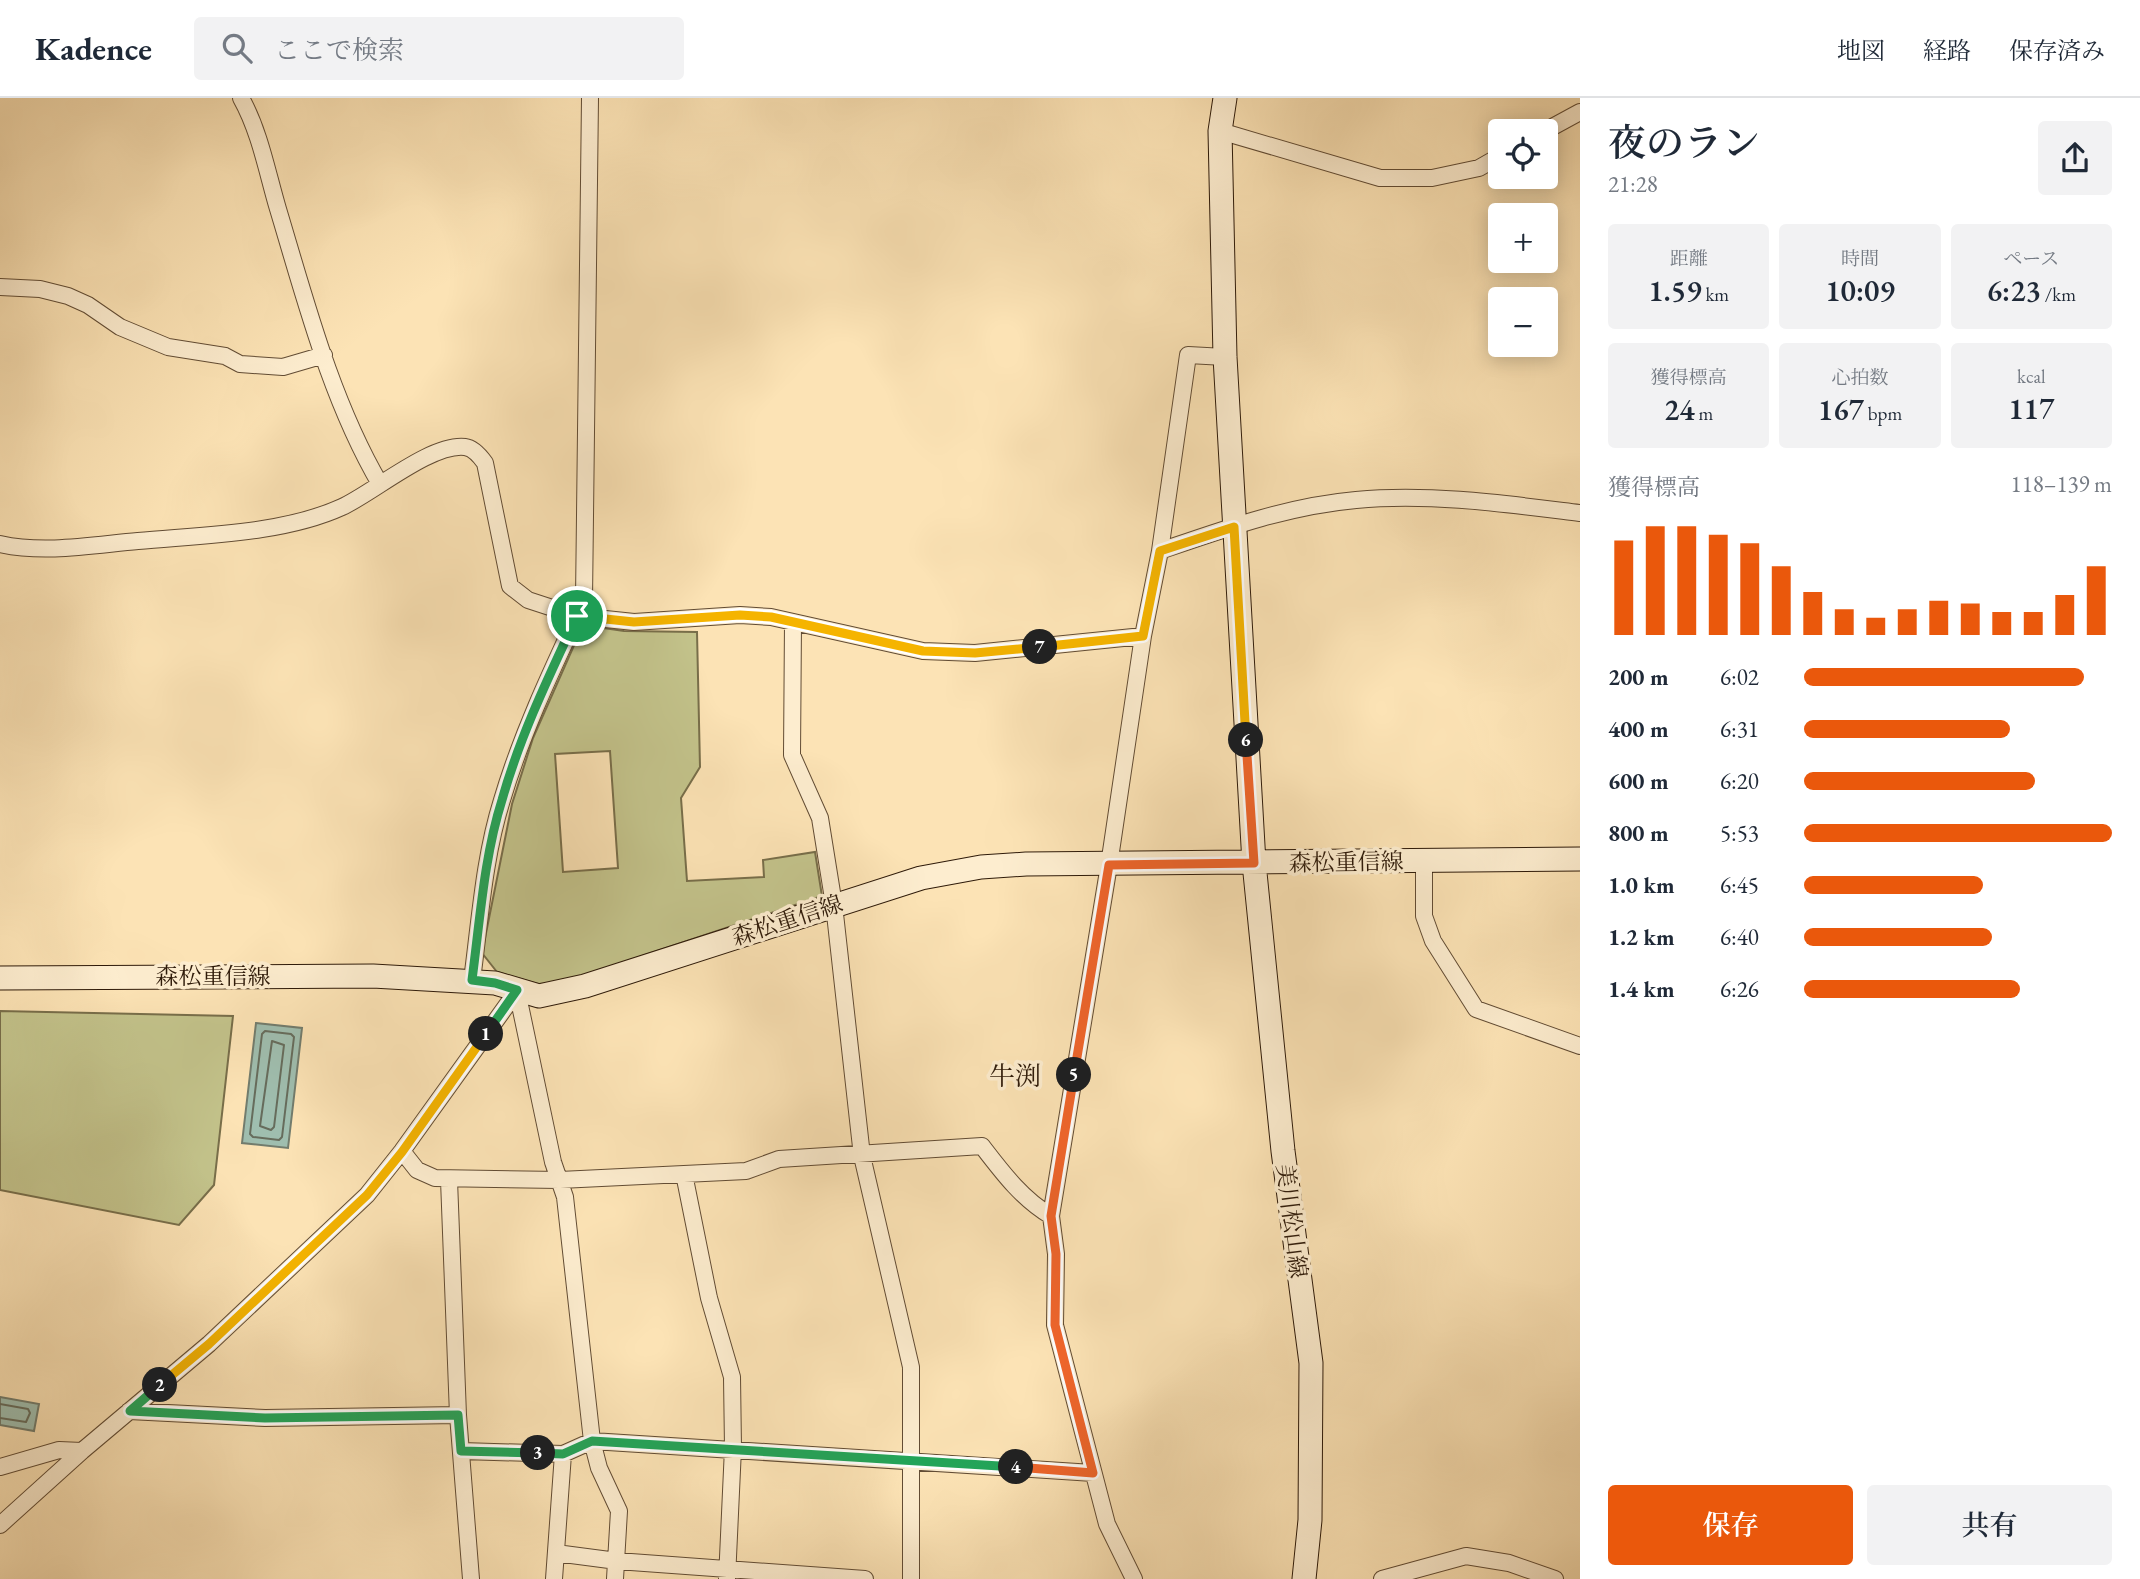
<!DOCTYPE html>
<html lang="ja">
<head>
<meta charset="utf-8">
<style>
	body { margin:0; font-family:"EB Garamond","Noto Serif JP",serif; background:#f2f2f3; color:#1f2937; height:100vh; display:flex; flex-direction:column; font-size:26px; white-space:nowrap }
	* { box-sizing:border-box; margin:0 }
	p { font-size:23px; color:#747a83 }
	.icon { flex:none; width:38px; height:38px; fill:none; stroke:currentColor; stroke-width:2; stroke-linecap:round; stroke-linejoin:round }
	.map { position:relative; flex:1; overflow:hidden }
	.side { display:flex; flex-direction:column; background:#fff; width:560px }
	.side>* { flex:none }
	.controls { position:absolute; left:1488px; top:21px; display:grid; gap:14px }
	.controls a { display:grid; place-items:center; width:70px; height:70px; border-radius:7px; background:#fff; box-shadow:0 4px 18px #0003; font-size:35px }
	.pin { position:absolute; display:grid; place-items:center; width:60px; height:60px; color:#fff; margin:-30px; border:4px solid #fff; border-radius:50%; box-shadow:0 2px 7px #0007 }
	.km { position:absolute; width:35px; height:35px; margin:-18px; border-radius:50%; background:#222; color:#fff; font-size:19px; line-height:35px; text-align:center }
	.round { display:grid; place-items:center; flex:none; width:74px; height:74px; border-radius:7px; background:#f2f2f3 }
	.summary { display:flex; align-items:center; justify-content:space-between; height:119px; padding:0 28px }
	h1 { font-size:38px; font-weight:600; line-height:52px }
	.stats { display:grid; grid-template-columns:repeat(3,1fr); gap:10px; height:119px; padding:7px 28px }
	.stats div { display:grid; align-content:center; border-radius:7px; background:#f2f2f3; text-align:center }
	.stats b { font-size:30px; font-weight:600 }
	.stats small { font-size:19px; font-weight:400 }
	.stats p { font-size:19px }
	.chart { height:196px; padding:14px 28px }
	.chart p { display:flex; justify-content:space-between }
	.chart svg { width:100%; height:126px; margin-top:7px; stroke:#ea580c; stroke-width:6 }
	.action { display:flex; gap:14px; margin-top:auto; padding:14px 28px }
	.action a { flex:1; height:80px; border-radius:7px; background:#ea580c; color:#fff; font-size:28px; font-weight:600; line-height:80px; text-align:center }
	.action a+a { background:#f2f2f3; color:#1f2937 }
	ul { padding:0 28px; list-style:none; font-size:23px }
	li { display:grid; grid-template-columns:112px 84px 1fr; align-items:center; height:52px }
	li i { height:18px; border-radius:9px; background:#ea580c }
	header { display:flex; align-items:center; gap:42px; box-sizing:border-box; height:98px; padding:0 35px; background:#fff; border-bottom:2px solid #e0e1e3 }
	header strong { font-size:33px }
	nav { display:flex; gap:38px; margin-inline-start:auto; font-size:24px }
	.search { width:490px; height:63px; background:#f2f2f3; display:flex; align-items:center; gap:18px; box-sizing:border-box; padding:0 24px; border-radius:7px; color:#747a83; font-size:26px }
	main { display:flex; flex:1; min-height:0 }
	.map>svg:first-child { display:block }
	.green { fill:#c3c38b; stroke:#786e4a; stroke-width:2; fill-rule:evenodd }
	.water { fill:#9fbeaf; stroke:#727c6d; stroke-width:2 }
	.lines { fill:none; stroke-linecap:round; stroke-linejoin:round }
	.shore { stroke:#666c5c; stroke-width:2 }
	.street-casing { stroke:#624c34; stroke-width:18 }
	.secondary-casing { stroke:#2e1a09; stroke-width:25 }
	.street { stroke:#fdedcf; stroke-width:16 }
	.secondary { stroke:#fdedcf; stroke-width:23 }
	.split-1-casing { stroke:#fff; stroke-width:14 }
	.split-2-casing { stroke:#fff; stroke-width:14 }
	.split-3-casing { stroke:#fff; stroke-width:14 }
	.split-4-casing { stroke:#fff; stroke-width:14 }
	.split-5-casing { stroke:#fff; stroke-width:14 }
	.split-6-casing { stroke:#fff; stroke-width:14 }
	.split-7-casing { stroke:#fff; stroke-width:14 }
	.split-8-casing { stroke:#fff; stroke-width:14 }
	.split-1 { stroke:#22a559; stroke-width:9 }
	.split-2 { stroke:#f5b400; stroke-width:9 }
	.split-3 { stroke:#22a559; stroke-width:9 }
	.split-4 { stroke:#22a559; stroke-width:9 }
	.split-5 { stroke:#f0652b; stroke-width:9 }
	.split-6 { stroke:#f0652b; stroke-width:9 }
	.split-7 { stroke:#f5b400; stroke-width:9 }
	.split-8 { stroke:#f5b400; stroke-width:9 }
	.labels { text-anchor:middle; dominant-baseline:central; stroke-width:7; stroke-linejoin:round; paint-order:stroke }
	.street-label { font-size:23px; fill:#2e1a09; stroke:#fdedcf }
	.quarter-label { font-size:26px; fill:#2e1a09; stroke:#fdedcf }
</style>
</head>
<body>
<header>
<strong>Kadence</strong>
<div class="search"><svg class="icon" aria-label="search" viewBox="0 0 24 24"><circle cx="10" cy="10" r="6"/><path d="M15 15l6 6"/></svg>ここで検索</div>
<nav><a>地図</a><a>経路</a><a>保存済み</a></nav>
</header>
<main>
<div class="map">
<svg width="1580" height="1481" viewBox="0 0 1580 1481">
	<rect width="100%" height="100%" fill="#fce3b5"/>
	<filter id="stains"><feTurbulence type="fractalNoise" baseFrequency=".00286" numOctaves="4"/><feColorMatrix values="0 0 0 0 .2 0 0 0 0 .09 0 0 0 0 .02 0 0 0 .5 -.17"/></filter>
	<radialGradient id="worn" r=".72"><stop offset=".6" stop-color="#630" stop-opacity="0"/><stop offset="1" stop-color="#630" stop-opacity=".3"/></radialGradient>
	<path class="green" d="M 583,527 L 624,533 L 697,534 L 700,669 L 681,700 L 687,783 L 764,779 L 763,762 L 815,754 L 822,798 L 561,885 L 538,886 L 497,874 L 482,855 L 512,706 L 533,640 ZM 610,653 L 618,770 L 563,774 L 555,656 Z
		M 0,913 L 233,918 L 214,1087 L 179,1127 L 0,1092 Z"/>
	<path class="water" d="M 256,925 L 302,930 L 288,1050 L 242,1045 Z
		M 0,1299 L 39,1306 L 34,1333 L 0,1327 Z"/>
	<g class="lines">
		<path class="shore" d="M 265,933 L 291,936 L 294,939 L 282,1039 L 279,1042 L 253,1039 L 250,1036 L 262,936 Z
			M 272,943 L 284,947 L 274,1029 L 271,1032 L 260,1028 Z
			M 0,1306 L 28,1311 L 30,1315 L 26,1324 L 0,1320"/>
		<defs>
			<path id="street" d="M 241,0 C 260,34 267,74 278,111 C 306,204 331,302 380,386
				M 590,0 L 584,501 L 577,518 L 634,524 L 740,517 L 771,519 L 923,553 L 975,555 L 1143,538 L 1160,453 C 1224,431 1288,408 1356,402 C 1430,395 1507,406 1580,415
				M 1220,33 L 1380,80 L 1432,80 L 1479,70 L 1500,58
				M 1545,33 L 1580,14
				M 0,189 L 40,191 L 68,198 L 88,207 L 120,229 L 168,249 L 225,258 L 240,266 L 283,269 L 324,257
				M 0,446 C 44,456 93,447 138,443 C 202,437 283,436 342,409 C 373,395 431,345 465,349 C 473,350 480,358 485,365 L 510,488 L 528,502 L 577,518 C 549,578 521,638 502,702 C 484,759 480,822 472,882
				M 1160,453 L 1188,257 L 1225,259
				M 793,524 L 792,657 L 820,720 L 834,807 L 862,1058 L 911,1269 L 911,1481
				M 1424,763 L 1424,818 L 1433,843 L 1476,911 L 1580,948
				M 517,893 L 553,1064 L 565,1099 L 592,1343 L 599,1370 L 619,1413 L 615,1481
				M 402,1053 L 417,1072 L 435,1080 L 560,1082 L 746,1073 L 779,1061 L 982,1048 C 1002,1074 1022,1101 1051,1118
				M 684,1076 L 709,1200 L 732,1279 L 733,1350 L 727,1481
				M 449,1082 L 458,1317 L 471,1481
				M 129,1313 L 265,1320 L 458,1317
				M 462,1353 L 563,1356 L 592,1343 L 1093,1375
				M 0,1369 L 59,1352 L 82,1353
				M 0,1427 L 82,1353 L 209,1246 L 367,1097 L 402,1053 L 517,893
				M 556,1455 L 617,1463 L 865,1481
				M 554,1481 L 563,1356
				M 1134,1481 L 1107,1426 L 1055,1227 L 1056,1156 L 1051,1118 L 1109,767 L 1143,538
				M 1382,1481 L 1466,1458 L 1509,1465 L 1555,1481"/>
			<path id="secondary" d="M 1225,0 L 1220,33 L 1225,259 L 1254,765 L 1283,1053 L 1311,1265 L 1310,1422 L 1304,1481
				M 0,880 L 373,878 L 495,885 L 539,898 L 585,888 L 921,780 L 981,769 L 1026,766 L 1580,761"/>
		</defs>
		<use href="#street" class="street-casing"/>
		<use href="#secondary" class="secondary-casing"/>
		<use href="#street" class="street"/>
		<use href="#secondary" class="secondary"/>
	</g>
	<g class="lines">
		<defs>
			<path id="split-1" d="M 486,936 L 517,892 L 495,885 L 472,882 C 480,822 484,759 502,702 C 520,638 549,578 577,518"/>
			<path id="split-2" d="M 160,1287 L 209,1246 L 367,1097 L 402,1054 L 486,936"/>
			<path id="split-3" d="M 160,1287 L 130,1313 L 265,1320 L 458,1317 L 461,1353 L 538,1355"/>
			<path id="split-4" d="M 538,1355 L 563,1356 L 592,1343 L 1016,1369"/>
			<path id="split-5" d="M 1016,1369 L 1093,1375 L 1055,1227 L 1056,1156 L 1051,1118 L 1074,977"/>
			<path id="split-6" d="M 1074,977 L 1109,767 L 1254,765 L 1246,642"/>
			<path id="split-7" d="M 1040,549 L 1143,538 L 1160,453 L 1234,429 L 1246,642"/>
			<path id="split-8" d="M 577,518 L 634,524 L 740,517 L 771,519 L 923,553 L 975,555 L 1040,549"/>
		</defs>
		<use href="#split-1" class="split-1-casing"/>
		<use href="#split-2" class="split-2-casing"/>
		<use href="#split-3" class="split-3-casing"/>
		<use href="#split-4" class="split-4-casing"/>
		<use href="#split-5" class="split-5-casing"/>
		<use href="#split-6" class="split-6-casing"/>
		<use href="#split-7" class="split-7-casing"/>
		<use href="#split-8" class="split-8-casing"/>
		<use href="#split-1" class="split-1"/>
		<use href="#split-2" class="split-2"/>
		<use href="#split-3" class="split-3"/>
		<use href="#split-4" class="split-4"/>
		<use href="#split-5" class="split-5"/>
		<use href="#split-6" class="split-6"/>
		<use href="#split-7" class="split-7"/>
		<use href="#split-8" class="split-8"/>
	</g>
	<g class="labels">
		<g class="street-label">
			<text transform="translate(1346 764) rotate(-1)">森松重信線</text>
			<text transform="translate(787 822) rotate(-18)">森松重信線</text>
			<text x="213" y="878">森松重信線</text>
			<text transform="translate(1292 1123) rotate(83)">美川松山線</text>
		</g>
		<g class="quarter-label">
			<text x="1015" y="978">牛渕</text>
		</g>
	</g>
	<rect width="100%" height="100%" filter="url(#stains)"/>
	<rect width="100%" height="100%" fill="url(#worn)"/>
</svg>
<div class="controls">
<a><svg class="icon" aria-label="locate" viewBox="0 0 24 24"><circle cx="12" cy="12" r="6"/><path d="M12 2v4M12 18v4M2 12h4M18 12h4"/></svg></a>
<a>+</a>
<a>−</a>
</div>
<div class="pin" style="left:577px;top:518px;background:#1e9e55"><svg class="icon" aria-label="arrive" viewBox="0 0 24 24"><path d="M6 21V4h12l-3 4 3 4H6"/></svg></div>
<b class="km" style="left:486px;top:936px">1</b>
<b class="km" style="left:160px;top:1287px">2</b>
<b class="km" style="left:538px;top:1355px">3</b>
<b class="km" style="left:1016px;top:1369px">4</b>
<b class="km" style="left:1074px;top:977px">5</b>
<b class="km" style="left:1246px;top:642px">6</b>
<b class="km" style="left:1040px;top:549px">7</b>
</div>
<section class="side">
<div class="summary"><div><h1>夜のラン</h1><p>21:28</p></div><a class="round"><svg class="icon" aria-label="share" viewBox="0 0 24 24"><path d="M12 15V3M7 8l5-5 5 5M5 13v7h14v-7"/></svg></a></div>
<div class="stats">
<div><p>距離</p><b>1.59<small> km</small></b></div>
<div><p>時間</p><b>10:09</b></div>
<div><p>ペース</p><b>6:23<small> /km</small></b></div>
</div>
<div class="stats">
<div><p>獲得標高</p><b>24<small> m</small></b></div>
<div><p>心拍数</p><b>167<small> bpm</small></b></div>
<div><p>kcal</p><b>117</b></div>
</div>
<div class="chart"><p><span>獲得標高</span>118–139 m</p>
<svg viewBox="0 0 160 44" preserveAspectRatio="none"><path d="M5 44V11M15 44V6M25 44V6M35 44V9M45 44V12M55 44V20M65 44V29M75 44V35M85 44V38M95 44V35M105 44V32M115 44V33M125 44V36M135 44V36M145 44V30M155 44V20"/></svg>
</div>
<ul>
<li><b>200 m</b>6:02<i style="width:91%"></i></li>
<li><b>400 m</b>6:31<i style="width:67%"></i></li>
<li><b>600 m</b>6:20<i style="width:75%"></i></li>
<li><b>800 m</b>5:53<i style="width:100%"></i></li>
<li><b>1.0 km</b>6:45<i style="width:58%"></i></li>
<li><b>1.2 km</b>6:40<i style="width:61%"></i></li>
<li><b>1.4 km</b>6:26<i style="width:70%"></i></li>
</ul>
<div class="action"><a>保存</a><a>共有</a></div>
</section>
</main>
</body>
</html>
